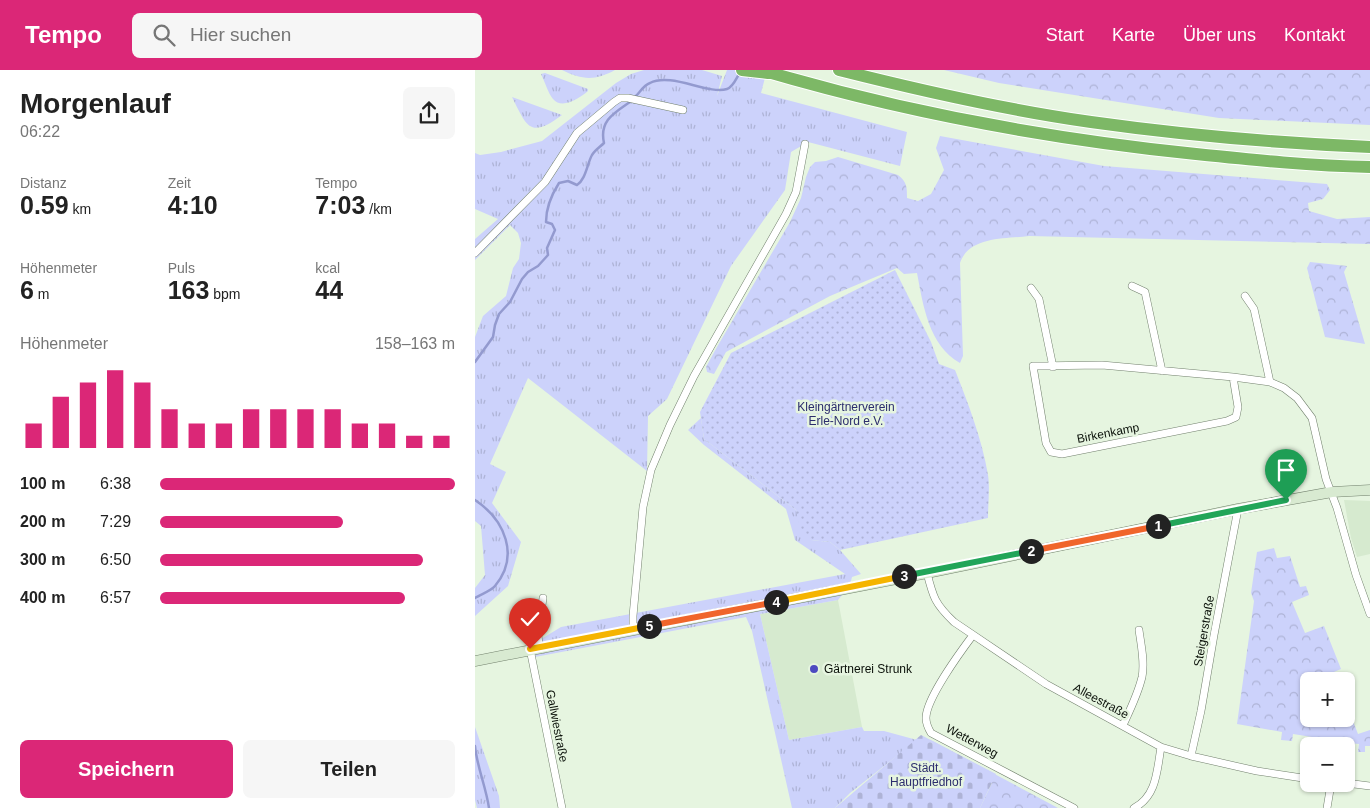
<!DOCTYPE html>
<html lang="de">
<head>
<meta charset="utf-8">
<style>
	body { margin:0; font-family:Arial,sans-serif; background:#f6f6f6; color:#222; height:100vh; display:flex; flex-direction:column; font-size:19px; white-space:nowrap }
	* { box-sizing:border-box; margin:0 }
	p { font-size:16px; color:#767676 }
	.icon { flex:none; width:28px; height:28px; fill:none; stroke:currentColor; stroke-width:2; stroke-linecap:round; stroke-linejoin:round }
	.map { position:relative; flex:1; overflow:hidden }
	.sheet { display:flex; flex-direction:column; background:#fff; width:475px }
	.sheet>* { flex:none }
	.buttons { position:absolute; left:825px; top:602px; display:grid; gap:10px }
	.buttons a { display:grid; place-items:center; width:55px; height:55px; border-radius:8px; background:#fff; box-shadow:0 1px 4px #0004; font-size:25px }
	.pin { position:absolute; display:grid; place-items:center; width:42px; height:42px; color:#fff; margin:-51px -21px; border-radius:50% 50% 50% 0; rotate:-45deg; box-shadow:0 0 5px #0007 }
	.pin .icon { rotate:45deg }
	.km { position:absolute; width:25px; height:25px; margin:-12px; border-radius:50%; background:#222; color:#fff; font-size:14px; line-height:25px; text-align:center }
	.round { display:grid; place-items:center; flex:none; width:52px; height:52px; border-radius:8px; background:#f6f6f6 }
	.head { display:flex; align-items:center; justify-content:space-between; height:85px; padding:0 20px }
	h1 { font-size:28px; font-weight:700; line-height:38px }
	.figures { display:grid; grid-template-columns:repeat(3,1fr); gap:8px; height:85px; padding:5px 20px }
	.figures div { display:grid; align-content:center }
	.figures b { font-size:25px; font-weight:700 }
	.figures small { font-size:14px; font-weight:400 }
	.figures p { font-size:14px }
	.chart { height:140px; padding:10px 20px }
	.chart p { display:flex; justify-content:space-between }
	.chart svg { width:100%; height:90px; margin-top:5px; stroke:#db2777; stroke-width:6 }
	.button { display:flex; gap:10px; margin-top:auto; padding:10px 20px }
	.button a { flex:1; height:58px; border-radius:8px; background:#db2777; color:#fff; font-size:20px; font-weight:700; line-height:58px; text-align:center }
	.button a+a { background:#f6f6f6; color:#222 }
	ul { padding:0 20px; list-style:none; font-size:16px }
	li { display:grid; grid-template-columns:80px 60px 1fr; align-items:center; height:38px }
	li i { height:12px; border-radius:6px; background:#db2777 }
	header { display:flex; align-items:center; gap:30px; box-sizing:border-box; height:70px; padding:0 25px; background:#db2777; color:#fff }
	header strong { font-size:24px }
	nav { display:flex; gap:28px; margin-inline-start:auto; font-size:18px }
	.search { width:350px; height:45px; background:#f6f6f6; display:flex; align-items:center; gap:12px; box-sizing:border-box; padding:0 18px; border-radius:8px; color:#767676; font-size:19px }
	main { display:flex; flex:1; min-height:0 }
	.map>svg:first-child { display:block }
	.built { fill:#d6eacf }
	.grass { fill:url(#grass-tufts) }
	.forest { fill:url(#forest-crowns) }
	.cemetery { fill:url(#cemetery-stones) }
	.garden { fill:url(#garden-dots) }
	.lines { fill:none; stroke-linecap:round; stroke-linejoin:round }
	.stream { stroke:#939acf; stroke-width:2.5 }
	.street-casing { stroke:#72806d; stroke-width:8 }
	.secondary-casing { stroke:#72806d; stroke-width:11 }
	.highway-casing { stroke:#fff; stroke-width:14 }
	.street { stroke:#fff; stroke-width:7 }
	.secondary { stroke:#d8ead1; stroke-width:10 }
	.highway { stroke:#7db866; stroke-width:12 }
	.split-1-casing { stroke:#fff; stroke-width:10 }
	.split-2-casing { stroke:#fff; stroke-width:10 }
	.split-3-casing { stroke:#fff; stroke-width:10 }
	.split-4-casing { stroke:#fff; stroke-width:10 }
	.split-5-casing { stroke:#fff; stroke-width:10 }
	.split-6-casing { stroke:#fff; stroke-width:10 }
	.split-1 { stroke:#22a559; stroke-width:6 }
	.split-2 { stroke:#f0652b; stroke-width:6 }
	.split-3 { stroke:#22a559; stroke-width:6 }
	.split-4 { stroke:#f5b400; stroke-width:6 }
	.split-5 { stroke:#f0652b; stroke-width:6 }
	.split-6 { stroke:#f5b400; stroke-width:6 }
	.poi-dot { fill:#4d4ac0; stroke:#e6f5e0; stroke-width:2 }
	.labels { text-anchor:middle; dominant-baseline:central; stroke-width:5; stroke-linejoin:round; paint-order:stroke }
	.park-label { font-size:12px; fill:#2c2d6d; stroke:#e6f5e0 }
	.street-label { font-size:12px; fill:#0a1009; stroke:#e6f5e0 }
	.poi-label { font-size:12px; fill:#0a1009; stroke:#e6f5e0; text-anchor:start }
</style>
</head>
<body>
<header>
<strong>Tempo</strong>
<div class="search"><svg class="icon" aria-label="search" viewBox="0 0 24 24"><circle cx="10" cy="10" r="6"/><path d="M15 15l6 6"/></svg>Hier suchen</div>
<nav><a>Start</a><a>Karte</a><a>Über uns</a><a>Kontakt</a></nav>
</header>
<main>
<section class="sheet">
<div class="head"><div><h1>Morgenlauf</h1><p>06:22</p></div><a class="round"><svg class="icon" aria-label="share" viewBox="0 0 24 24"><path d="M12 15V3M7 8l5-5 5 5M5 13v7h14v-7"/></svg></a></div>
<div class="figures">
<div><p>Distanz</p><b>0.59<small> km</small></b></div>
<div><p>Zeit</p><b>4:10</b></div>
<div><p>Tempo</p><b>7:03<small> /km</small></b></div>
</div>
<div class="figures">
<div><p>Höhenmeter</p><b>6<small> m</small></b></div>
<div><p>Puls</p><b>163<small> bpm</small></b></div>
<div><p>kcal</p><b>44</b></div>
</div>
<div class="chart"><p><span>Höhenmeter</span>158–163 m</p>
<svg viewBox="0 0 160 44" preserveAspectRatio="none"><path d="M5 44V32M15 44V19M25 44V12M35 44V6M45 44V12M55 44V25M65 44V32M75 44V32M85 44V25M95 44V25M105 44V25M115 44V25M125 44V32M135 44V32M145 44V38M155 44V38"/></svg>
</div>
<ul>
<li><b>100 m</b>6:38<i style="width:100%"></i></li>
<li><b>200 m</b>7:29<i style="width:62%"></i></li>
<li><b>300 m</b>6:50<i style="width:89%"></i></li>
<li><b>400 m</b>6:57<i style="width:83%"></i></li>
</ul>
<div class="button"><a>Speichern</a><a>Teilen</a></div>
</section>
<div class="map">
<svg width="895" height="738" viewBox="0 0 895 738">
	<defs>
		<pattern id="grass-tufts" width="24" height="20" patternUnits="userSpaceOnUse" patternTransform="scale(1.25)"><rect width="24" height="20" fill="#ccd2fb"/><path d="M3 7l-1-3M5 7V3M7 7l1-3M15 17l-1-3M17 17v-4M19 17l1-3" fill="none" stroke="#aeb3d6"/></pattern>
		<pattern id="forest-crowns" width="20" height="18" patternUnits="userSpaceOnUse" patternTransform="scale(1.25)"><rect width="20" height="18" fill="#ccd2fb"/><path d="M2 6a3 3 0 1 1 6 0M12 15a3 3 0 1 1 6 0" fill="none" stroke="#aeb3d6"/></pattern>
		<pattern id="cemetery-stones" width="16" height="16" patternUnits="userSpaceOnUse" patternTransform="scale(1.25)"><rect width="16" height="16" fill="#ccd2fb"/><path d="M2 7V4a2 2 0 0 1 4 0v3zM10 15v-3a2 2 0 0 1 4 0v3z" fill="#aeb3d6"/></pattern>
		<pattern id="garden-dots" width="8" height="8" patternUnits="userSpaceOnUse" patternTransform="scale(1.25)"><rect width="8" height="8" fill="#ccd2fb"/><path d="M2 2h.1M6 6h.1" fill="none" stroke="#aeb3d6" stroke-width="1.8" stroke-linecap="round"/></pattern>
	</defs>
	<rect width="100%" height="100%" fill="#e6f5e0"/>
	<path class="built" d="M 869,430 L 895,431 L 895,484 L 882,487 L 876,468 Z
		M 363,530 L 387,657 L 314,670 L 285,544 Z"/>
	<path class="grass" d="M 87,0 L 140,0 C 120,11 107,10 87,0 Z
		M 169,0 L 227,0 L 247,6 L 242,26 L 252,0 L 292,0 L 286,23 L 432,62 L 425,96 L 333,72 L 316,82 L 310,120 L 256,196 L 192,329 L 173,346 L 172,401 L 53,308 L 15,394 L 31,402 L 17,433 L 46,472 L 33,516 L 0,546 L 0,518 L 10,505 L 6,456 L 0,451 L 0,267 L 8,246 L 31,226 L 38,198 L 44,189 L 46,173 L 43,163 L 35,155 L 0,190 L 0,169 L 23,149 L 0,139 L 0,83 L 5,85 L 26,82 L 67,71 L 141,13 L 156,4 Z
		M 70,3 L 113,19 L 113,21 C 105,28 87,40 78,29 C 73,23 70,12 66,4 Z
		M 37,27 L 87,45 C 55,69 52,57 37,27 Z
		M 226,348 L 229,369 L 321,440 L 336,470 L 355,472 L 365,480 L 386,504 L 377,507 L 375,515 L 363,530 L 285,544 L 314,670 L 387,657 L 389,661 L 409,661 L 442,670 L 375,723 L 360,738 L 317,738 L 277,561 L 271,547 L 60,587 L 63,571 L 86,557 L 370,504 L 320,470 L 311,439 L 229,375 L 213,360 Z
		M 0,657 L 24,726 L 25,738 L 2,738 L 0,730 Z"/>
	<path class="forest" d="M 469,0 L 895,0 L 895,55 L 744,48 L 524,13 Z
		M 465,66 L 629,96 L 852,114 L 855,120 L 848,129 L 833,133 L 834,141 L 862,149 L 895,147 L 895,174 L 554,166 C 531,169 494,166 485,193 L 488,286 L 485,293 C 454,276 448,235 442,203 L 429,204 L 422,198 L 355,226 L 251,282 L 239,304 L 232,302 L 231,297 L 242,277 L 315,152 L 326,128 L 331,107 L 335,97 L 340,92 L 351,91 L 363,87 L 423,105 C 432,112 432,117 432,128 L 443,131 L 456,124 L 469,100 L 461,78 Z
		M 835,192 L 872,196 L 869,202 L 890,274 L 850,267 L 832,198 Z
		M 799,478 L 802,488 L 815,486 L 825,517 L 831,516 L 834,525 L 817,532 L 830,563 L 849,556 L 866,599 L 854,604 L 857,611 L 834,611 L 834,649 L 871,649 L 871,633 L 883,664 L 895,660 L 895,676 L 890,676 L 890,682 L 883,682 L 884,674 L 864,672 L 863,676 L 836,675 L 837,667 L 818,664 L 817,671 L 806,670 L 807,662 L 762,654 L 779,531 L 776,523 L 782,482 Z
		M 454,669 L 583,738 L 505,738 L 517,713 Z"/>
	<path class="cemetery" d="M 446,665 L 521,704 L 505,738 L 360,738 Z"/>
	<path class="garden" d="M 420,200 L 456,272 L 464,294 L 480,300 C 493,333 507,369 513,405 C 515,418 513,434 513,448 L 365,480 L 355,472 L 336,470 L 326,461 L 321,440 L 229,369 L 225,342 L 256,283 Z"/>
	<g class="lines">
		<path class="stream" d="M 161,26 C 165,22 169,15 175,13 C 196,2 233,25 252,19 C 258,17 261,9 264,4
			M 0,292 L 18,267 L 20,255 L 24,244 L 35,232 L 47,209 L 53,202 L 63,196 L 73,185 L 72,178 L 80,160 L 77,154 L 71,152 C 71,138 77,124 84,113 L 93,111 L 102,115 C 111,109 112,94 117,85 C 120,80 125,77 129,73 C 124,51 139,43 155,32
			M 0,430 C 30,450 45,486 20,516 C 16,521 6,524 0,528
			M 0,676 C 2,697 11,717 14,738"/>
		<defs>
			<path id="street" d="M 0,183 L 70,112 L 102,63 L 139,32 L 145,28 L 153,28 L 208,40
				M 657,216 L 670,222 L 687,301
				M 556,218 L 564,229 L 578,297
				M 770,226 L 779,239 L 795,312
				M 758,307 L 763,337 L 761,347 L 752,351 L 587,384 L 576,382 L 571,373 L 558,296 L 627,295 L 758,307 L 795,312 L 809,318 L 822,328 L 837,348 L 851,409 L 862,438 L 881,505 L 895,544
				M 452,503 C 458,527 460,534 479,552 L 571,614 L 686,677 L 716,686 L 782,701 L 834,709
				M 158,559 L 158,546 L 168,437 L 176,400 L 195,355 L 219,306 L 311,144 L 321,122 L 330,74
				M 52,560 L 63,564
				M 498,565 C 486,581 451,629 451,648 C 451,654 453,658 456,663 L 599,738
				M 64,577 L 63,564 L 68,528
				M 55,579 L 87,738
				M 648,655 C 655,640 663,624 667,607 C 670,592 666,575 664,560
				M 716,686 L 726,641 L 739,565 L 763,439
				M 871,713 L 895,716
				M 659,738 C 682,726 682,700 686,677
				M 852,738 L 856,714"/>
			<path id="secondary" d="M 0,591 L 452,503 L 763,439 L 857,422 L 895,420"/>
			<path id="highway" d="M 267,0 L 293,3
				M 286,0 C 428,42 574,69 721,84 C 779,90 837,96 895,97
				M 364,0 C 447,21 531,40 616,52 C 708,65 802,73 895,77"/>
		</defs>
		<use href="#street" class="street-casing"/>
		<use href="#secondary" class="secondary-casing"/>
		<use href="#highway" class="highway-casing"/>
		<use href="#street" class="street"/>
		<use href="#secondary" class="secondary"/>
		<use href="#highway" class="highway"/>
	</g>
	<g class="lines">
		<defs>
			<path id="split-1" d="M 683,456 L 811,430"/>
			<path id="split-2" d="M 556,481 L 683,456"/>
			<path id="split-3" d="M 429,506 L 556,481"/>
			<path id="split-4" d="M 301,532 L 429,506"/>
			<path id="split-5" d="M 174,556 L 301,532"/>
			<path id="split-6" d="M 55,579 L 174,556"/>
		</defs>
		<use href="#split-1" class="split-1-casing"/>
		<use href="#split-2" class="split-2-casing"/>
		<use href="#split-3" class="split-3-casing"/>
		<use href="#split-4" class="split-4-casing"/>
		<use href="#split-5" class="split-5-casing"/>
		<use href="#split-6" class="split-6-casing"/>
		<use href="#split-1" class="split-1"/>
		<use href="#split-2" class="split-2"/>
		<use href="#split-3" class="split-3"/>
		<use href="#split-4" class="split-4"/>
		<use href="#split-5" class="split-5"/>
		<use href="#split-6" class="split-6"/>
	</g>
	<circle class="poi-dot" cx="339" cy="599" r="5"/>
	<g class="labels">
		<g class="park-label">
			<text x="371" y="337">Kleingärtnerverein<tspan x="371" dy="14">Erle-Nord e.V.</tspan></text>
			<text x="451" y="698">Städt.<tspan x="451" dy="14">Hauptfriedhof</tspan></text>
		</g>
		<g class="street-label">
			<text transform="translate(633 363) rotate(-11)">Birkenkamp</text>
			<text transform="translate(729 561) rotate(-80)">Steigerstraße</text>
			<text transform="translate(626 631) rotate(28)">Alleestraße</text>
			<text transform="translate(82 656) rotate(79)">Gallwiestraße</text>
			<text transform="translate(497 671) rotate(28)">Wetterweg</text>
		</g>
		<g class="poi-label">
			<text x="349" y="599">Gärtnerei Strunk</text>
		</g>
	</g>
</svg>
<div class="buttons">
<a>+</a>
<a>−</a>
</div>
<div class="pin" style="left:811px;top:430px;background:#1e9e55"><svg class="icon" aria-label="arrive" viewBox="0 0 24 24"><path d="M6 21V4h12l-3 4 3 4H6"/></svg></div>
<div class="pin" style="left:55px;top:579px;background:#d93025"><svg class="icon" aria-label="check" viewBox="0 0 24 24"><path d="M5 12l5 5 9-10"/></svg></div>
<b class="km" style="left:683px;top:456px">1</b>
<b class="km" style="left:556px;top:481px">2</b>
<b class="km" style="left:429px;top:506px">3</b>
<b class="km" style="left:301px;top:532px">4</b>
<b class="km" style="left:174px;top:556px">5</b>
</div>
</main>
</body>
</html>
